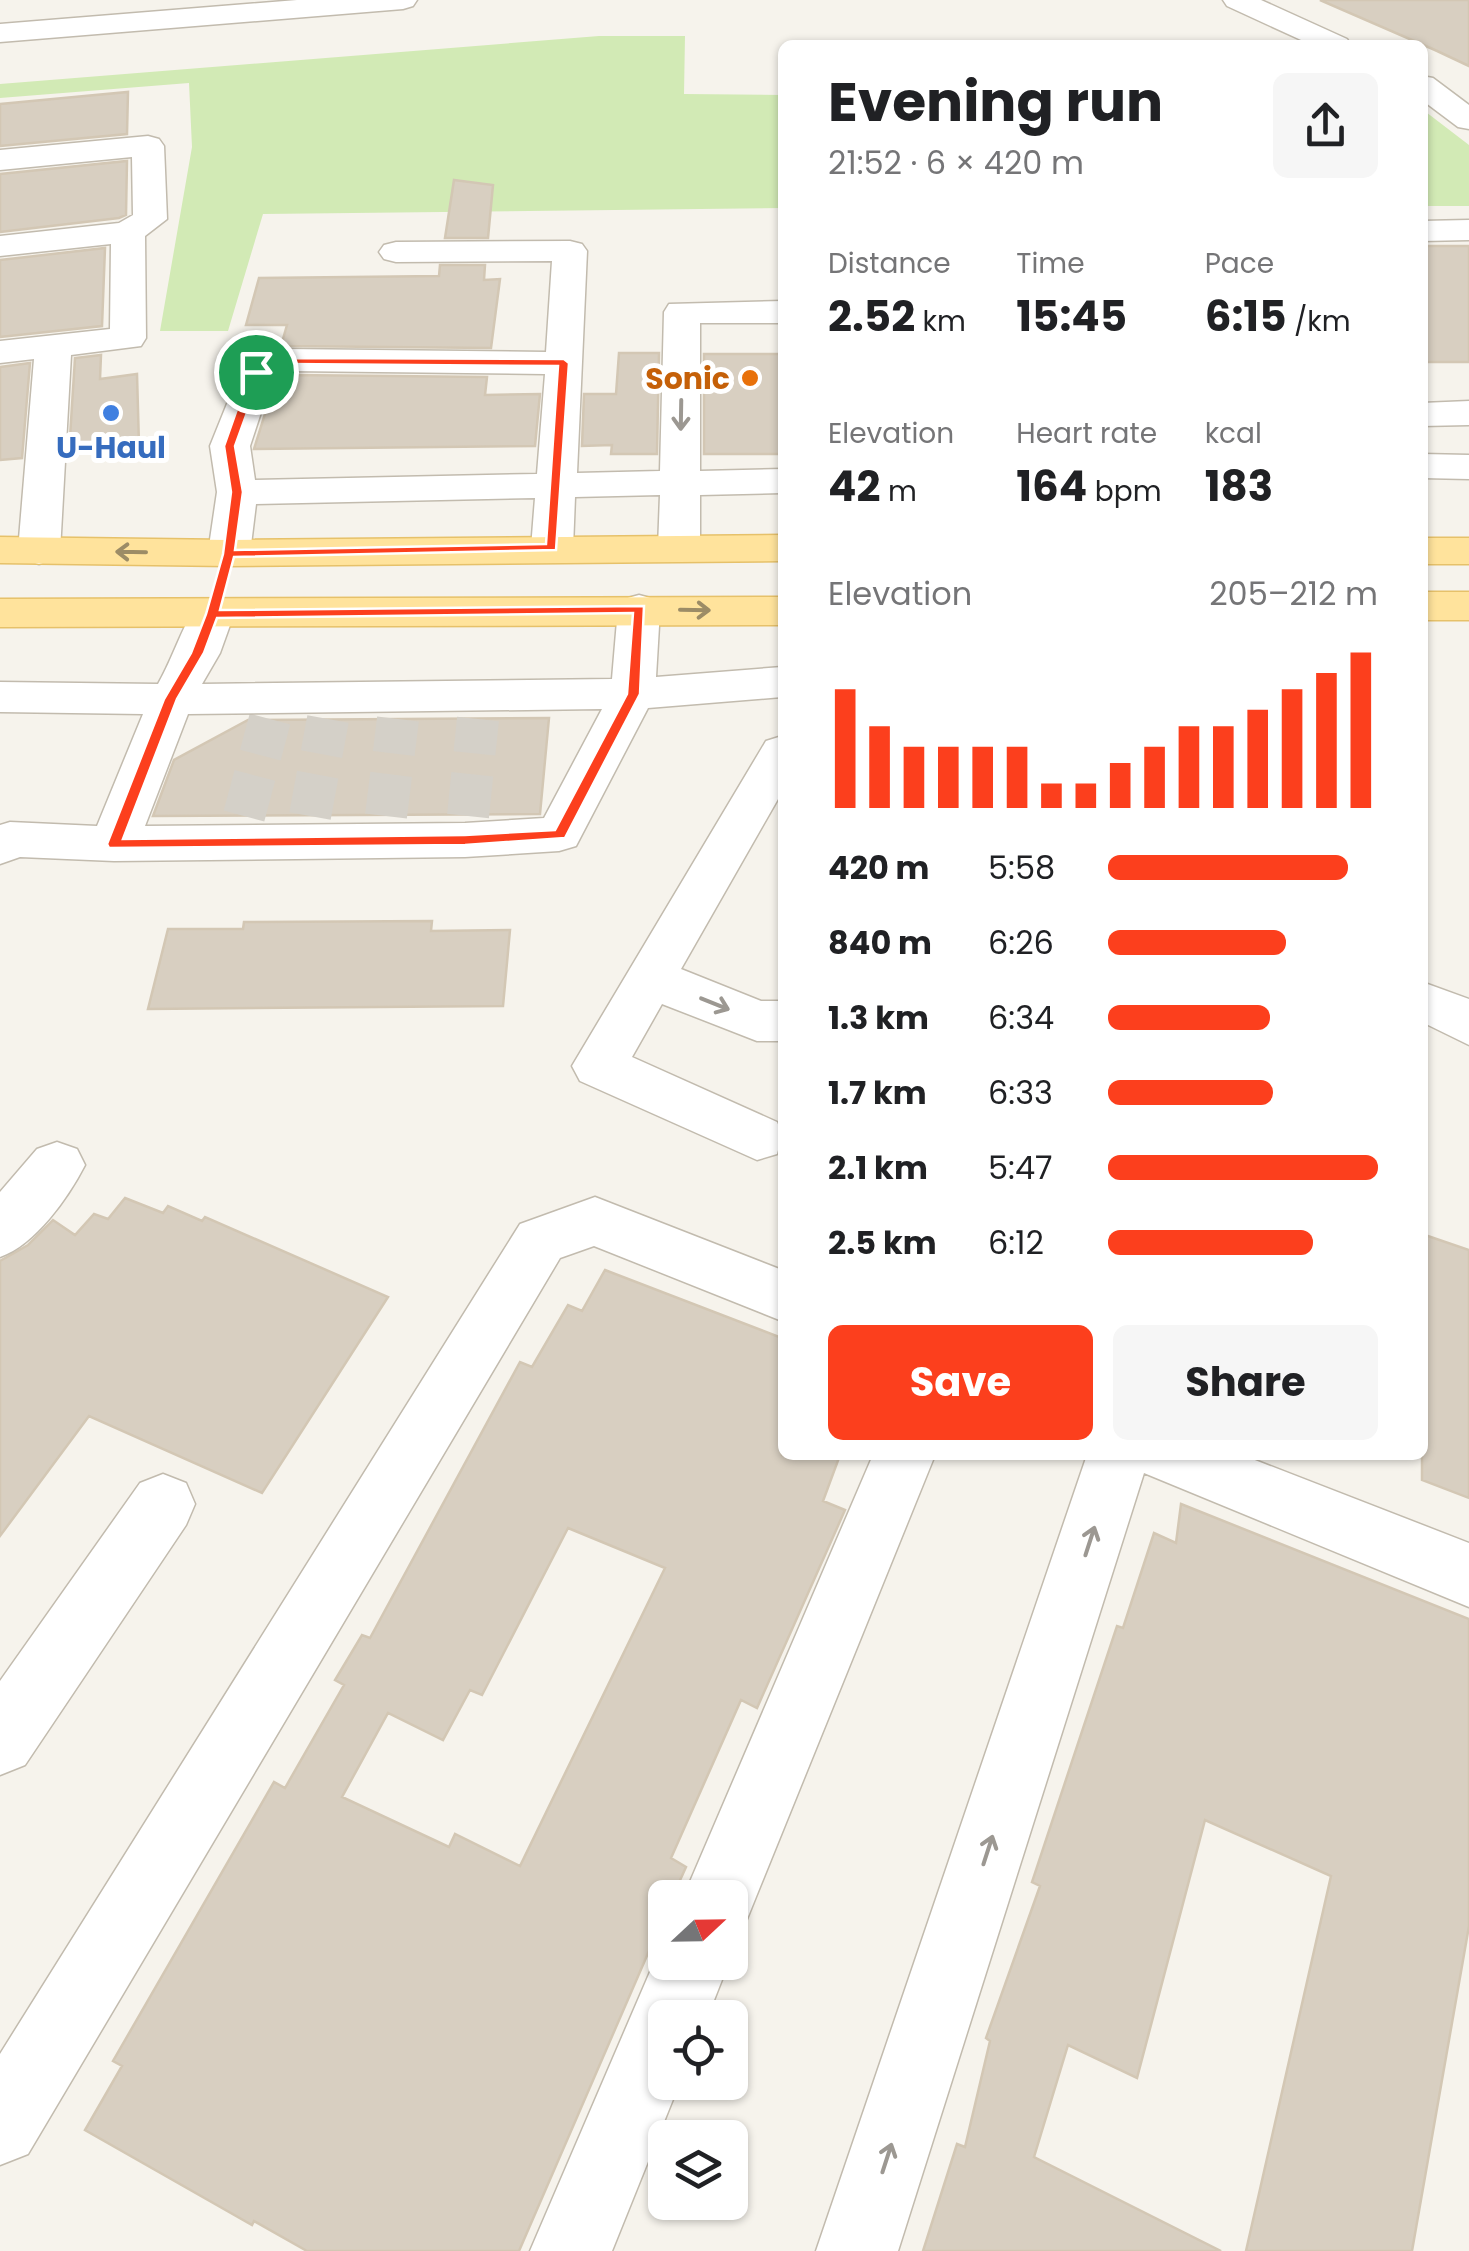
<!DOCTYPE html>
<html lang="en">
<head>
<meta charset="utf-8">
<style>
	body { margin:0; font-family:Poppins,sans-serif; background:#f6f6f6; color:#202124; height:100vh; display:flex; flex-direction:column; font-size:38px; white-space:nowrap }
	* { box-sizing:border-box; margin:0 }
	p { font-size:32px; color:#757577 }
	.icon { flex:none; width:55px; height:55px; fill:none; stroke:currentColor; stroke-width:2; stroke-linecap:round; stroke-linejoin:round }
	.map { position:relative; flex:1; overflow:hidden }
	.panel { position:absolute; left:778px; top:40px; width:650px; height:1420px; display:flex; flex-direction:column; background:#fff; border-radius:15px; box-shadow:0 2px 8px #0004 }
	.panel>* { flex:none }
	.needle { width:65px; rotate:68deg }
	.buttons { position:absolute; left:648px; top:1880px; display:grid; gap:20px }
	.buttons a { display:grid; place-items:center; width:100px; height:100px; border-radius:15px; background:#fff; box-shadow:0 2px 8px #0004; font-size:50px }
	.pin { position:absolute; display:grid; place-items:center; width:85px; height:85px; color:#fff; margin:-42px; border:5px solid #fff; border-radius:50%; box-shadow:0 2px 10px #0007 }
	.round { display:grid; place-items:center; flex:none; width:105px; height:105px; border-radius:15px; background:#f6f6f6 }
	.head { display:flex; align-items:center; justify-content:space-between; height:170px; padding:0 50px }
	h1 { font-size:55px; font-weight:700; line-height:75px }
	.stats { display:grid; grid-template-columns:repeat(3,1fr); gap:15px; height:170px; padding:10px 50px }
	.stats div { display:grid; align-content:center }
	.stats b { font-size:42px; font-weight:700 }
	.stats small { font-size:28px; font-weight:400 }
	.stats p { font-size:28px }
	.chart { height:280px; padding:20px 50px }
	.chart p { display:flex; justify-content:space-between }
	.chart svg { width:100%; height:180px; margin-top:10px; stroke:#fc3f1d; stroke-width:6 }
	.cta { display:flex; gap:20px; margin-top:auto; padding:20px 50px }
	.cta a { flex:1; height:115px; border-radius:15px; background:#fc3f1d; color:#fff; font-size:40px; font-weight:700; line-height:115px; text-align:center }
	.cta a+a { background:#f6f6f6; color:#202124 }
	ul { padding:0 50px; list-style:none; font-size:32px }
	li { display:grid; grid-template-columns:160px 120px 1fr; align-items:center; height:75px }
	li i { height:25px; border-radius:12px; background:#fc3f1d }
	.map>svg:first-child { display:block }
	.green { fill:#d2eab5 }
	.building { fill:#d8cfc1; stroke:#d3c7b4; stroke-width:2.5; fill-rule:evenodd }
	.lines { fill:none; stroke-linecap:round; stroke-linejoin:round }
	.minor-tunnel { stroke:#d4d0c8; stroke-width:42; stroke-dasharray:42 21; stroke-linecap:butt }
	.minor-casing { stroke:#c2bbae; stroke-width:3 }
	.major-casing { stroke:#e6c16a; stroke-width:3 }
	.minor { fill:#fff; fill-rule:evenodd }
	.major { fill:#ffe39c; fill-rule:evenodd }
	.oneway { stroke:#9c9892 }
	.oneway2 { stroke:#9c8c66 }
	.route { fill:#fc3f1d; stroke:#fff; stroke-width:2.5; fill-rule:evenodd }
	.food-dot { fill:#e8710a; stroke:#fff; stroke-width:4 }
	.shop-dot { fill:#3f7fe0; stroke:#fff; stroke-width:4 }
	.labels { text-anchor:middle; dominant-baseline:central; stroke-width:10; stroke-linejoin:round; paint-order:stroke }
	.far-food-label { font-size:30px; font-weight:bold; fill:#c56008; stroke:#fff; text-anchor:end }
	.far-shop-label { font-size:30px; font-weight:bold; fill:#366cbe; stroke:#fff }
</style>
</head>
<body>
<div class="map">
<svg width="1469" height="2251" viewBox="0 0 1469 2251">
	<rect width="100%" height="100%" fill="#f6f3ec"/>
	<path class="green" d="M 599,36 L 685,36 L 684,94 L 782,95 L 782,208 L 263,214 L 228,331 L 160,331 L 192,147 L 189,83 L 0,98 L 0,84 Z
		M 1422,109 L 1469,145 L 1469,206 L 1423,206 Z"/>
	<path class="building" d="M 1320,0 L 1469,0 L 1469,66 L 1435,50 Z
		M 128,92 L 127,134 L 0,146 L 0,104 Z
		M 127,161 L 126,215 L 119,218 L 0,232 L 0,174 Z
		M 454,180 L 493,185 L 488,238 L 445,238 Z
		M 1422,246 L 1469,246 L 1469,362 L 1422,362 Z
		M 105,248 L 102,326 L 0,337 L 0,260 Z
		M 440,265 L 485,265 L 484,280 L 500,279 L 491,348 L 281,346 L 287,325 L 246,325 L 259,278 L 439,276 Z
		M 619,353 L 659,353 L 657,454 L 611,454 L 612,445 L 582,446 L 584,394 L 616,394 Z
		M 704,354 L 782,354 L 782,454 L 704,454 Z
		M 101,355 L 100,379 L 137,374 L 139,445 L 69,453 L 75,358 Z
		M 30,363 L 22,458 L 0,460 L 0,367 Z
		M 291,375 L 487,377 L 485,395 L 540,394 L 535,446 L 254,449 L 275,382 Z
		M 549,718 L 540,814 L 153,816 L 174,760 L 248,720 Z
		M 432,921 L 431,931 L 510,930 L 503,1006 L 148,1009 L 168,929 L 243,929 L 244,922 Z
		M 125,1198 L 163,1213 L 168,1206 L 202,1221 L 205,1217 L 388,1297 L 262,1493 L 89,1416 L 0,1536 L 0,1261 L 28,1245 L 53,1220 L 75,1235 L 94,1214 L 108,1219 Z
		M 1422,1234 L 1469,1250 L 1469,1498 L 1422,1480 Z
		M 605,1270 L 782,1338 L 782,1455 L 840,1455 L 823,1501 L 845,1510 L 757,1708 L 741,1700 L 671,1858 L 686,1867 L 672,1898 L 665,1898 L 665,1914 L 519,2251 L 307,2251 L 254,2221 L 252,2225 L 85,2130 L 122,2066 L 113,2061 L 274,1782 L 285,1788 L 344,1685 L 335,1680 L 362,1635 L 370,1638 L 520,1362 L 532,1367 L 568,1305 L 582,1311 ZM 568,1528 L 665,1568 L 520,1866 L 455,1834 L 449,1847 L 342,1797 L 388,1713 L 443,1740 L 470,1690 L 482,1695 Z
		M 1181,1504 L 1469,1619 L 1469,1926 L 1412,2251 L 1246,2251 L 1331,1876 L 1205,1820 L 1137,2078 L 1068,2045 L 1034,2157 L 1221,2251 L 923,2251 L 957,2144 L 965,2147 L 990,2041 L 986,2038 L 1040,1886 L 1032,1882 L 1117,1626 L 1123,1628 L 1154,1533 L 1176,1543 Z"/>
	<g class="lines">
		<path class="minor-tunnel" d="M 244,816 L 270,719
			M 310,816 L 328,719
			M 386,816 L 398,719
			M 468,816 L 478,719"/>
		<defs>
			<path id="minor" d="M 297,0 L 417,0 L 413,6 L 403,9 L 0,42 L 0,24 Z
				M 1223,0 L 1261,0 L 1347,39 L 1351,45 L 1312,45 L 1227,6 Z
				M 1422,76 L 1433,78 L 1469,105 L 1469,129 L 1458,127 L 1422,100 Z
				M 148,136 L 159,139 L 164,146 L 167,219 L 145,236 L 146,338 L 141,346 L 71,355 L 60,551 L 54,560 L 39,564 L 24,560 L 18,551 L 34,359 L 0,363 L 0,341 L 110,329 L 111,244 L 0,256 L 0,236 L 119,223 L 133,215 L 132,157 L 0,170 L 0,150 Z
				M 1469,220 L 1469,240 L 1422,241 L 1422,221 Z
				M 570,241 L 582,244 L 587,251 L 577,473 L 660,471 L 664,312 L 669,304 L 782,301 L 782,323 L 700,323 L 700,471 L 782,469 L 782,493 L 700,495 L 700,548 L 694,557 L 679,561 L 664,557 L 658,548 L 660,495 L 575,497 L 573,548 L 567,557 L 552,561 L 537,557 L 531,548 L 535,498 L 256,504 L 250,553 L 244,562 L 229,566 L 214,562 L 208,553 L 217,492 L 210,446 L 243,364 L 285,349 L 546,352 L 552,261 L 396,262 L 384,259 L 379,252 L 384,245 L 396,242 ZM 290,371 L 545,374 L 537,474 L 255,480 L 250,446 L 272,379 Z
				M 1469,401 L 1469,425 L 1422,426 L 1422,403 Z
				M 1422,454 L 1469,455 L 1469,479 L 1422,478 Z
				M 639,595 L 654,599 L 660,609 L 656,677 L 782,667 L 782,697 L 648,708 L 576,846 L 559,851 L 465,857 L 114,861 L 20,857 L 0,864 L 0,825 L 10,822 L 97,826 L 143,714 L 0,712 L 0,682 L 158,684 C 173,658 181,629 197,604 L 212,600 L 227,604 L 234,614 L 220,653 L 202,684 L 612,679 L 618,609 L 624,599 ZM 602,709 L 544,818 L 465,823 L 145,826 L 188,714 Z
				M 782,736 L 782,792 L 681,969 L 761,1001 L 782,1001 L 782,1041 L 757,1041 L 662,1004 L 632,1057 L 777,1122 L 782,1134 L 777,1154 L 757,1160 L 580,1081 L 572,1066 L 766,741 Z
				M 1422,982 L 1469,999 L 1469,1045 L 1422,1022 Z
				M 57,1142 L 77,1149 L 85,1165 C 68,1198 35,1245 0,1257 L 0,1192 L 37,1149 Z
				M 595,1197 L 782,1270 L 782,1321 L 594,1246 L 560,1258 L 28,2154 L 0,2165 L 0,2054 L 520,1224 Z
				M 873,1455 L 935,1455 L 745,1924 L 730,1930 L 730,1898 L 683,1898 Z
				M 1087,1455 L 1242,1455 L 1469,1543 L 1469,1607 L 1144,1473 L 898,2251 L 816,2251 Z
				M 163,1474 L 186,1483 L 195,1504 L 186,1525 L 25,1765 L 0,1775 L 0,1681 L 140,1483 Z
				M 665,1937 L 665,1962 L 729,1962 L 707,2018 L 665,2018 L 665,2082 L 680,2082 L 612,2251 L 530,2251 Z"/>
			<path id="major" d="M 782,535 L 782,561 L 229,566 L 0,563 L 0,537 L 229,540 Z
				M 1422,538 L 1469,538 L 1469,564 L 1422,564 Z
				M 1422,592 L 1469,592 L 1469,620 L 1422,620 Z
				M 782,597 L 782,625 L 0,627 L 0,599 Z"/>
		</defs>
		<use href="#minor" class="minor-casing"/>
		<use href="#major" class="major-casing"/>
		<use href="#minor" class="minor"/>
		<use href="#major" class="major"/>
	</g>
	<defs><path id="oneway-shaft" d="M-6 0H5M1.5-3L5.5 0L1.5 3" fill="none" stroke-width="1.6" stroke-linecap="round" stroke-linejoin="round" transform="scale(2.5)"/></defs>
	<g class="oneway">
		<use href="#oneway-shaft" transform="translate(681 415) rotate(91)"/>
		<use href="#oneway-shaft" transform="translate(715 1004) rotate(22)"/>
		<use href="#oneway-shaft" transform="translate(1090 1541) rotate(-72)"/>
		<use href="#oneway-shaft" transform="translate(988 1850) rotate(-72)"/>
		<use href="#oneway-shaft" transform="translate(887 2158) rotate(-72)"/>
	</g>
	<g class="oneway2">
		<use href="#oneway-shaft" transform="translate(131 552) rotate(-179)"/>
		<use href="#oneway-shaft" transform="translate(695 610) rotate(1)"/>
	</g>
	<path class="route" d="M 281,358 L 564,359 L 569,363 L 556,550 L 234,557 L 220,610 L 644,606 L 640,694 L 565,838 L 465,845 L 109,848 L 107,844 L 164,699 L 191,653 L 206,614 L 223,554 L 231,492 L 224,446 L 250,372 ZM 287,364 L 558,366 L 546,544 L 235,550 L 243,492 L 235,446 L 261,374 ZM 633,613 L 627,694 L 555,830 L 465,835 L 123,839 L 177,699 L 204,653 L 217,618 Z"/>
	<circle class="food-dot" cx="750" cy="378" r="10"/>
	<circle class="shop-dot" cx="111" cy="413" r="10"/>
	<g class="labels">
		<g class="far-food-label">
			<text x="730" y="378">Sonic</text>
		</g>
		<g class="far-shop-label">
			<text x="111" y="447">U-Haul</text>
		</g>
	</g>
</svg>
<div class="buttons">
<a><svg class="needle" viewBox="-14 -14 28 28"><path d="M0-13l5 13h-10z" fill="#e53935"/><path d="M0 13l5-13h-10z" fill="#757577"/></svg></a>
<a><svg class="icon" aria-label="locate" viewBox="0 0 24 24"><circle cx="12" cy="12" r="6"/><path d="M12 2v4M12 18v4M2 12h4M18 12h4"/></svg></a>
<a><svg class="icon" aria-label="layers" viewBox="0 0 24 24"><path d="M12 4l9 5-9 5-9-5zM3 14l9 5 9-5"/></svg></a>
</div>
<div class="pin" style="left:256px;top:372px;background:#1e9e55"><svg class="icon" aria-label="arrive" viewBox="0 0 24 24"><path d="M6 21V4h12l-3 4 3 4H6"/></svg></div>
<section class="panel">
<div class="head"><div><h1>Evening run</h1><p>21:52 · 6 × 420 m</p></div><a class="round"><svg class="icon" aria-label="share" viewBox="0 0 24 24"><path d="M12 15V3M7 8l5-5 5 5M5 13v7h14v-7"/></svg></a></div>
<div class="stats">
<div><p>Distance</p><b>2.52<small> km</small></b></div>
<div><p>Time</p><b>15:45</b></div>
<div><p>Pace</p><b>6:15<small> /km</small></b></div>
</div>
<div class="stats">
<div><p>Elevation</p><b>42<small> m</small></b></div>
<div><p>Heart rate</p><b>164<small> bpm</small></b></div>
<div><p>kcal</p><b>183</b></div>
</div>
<div class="chart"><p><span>Elevation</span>205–212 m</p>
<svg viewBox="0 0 160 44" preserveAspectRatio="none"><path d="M5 44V15M15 44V24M25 44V29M35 44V29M45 44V29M55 44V29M65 44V38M75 44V38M85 44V33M95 44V29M105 44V24M115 44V24M125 44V20M135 44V15M145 44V11M155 44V6"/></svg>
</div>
<ul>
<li><b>420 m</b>5:58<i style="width:89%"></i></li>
<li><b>840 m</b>6:26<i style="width:66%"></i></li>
<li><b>1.3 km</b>6:34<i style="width:60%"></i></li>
<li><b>1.7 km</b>6:33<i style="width:61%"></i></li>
<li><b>2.1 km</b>5:47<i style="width:100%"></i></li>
<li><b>2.5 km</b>6:12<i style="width:76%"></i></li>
</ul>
<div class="cta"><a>Save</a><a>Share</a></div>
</section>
</div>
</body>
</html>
